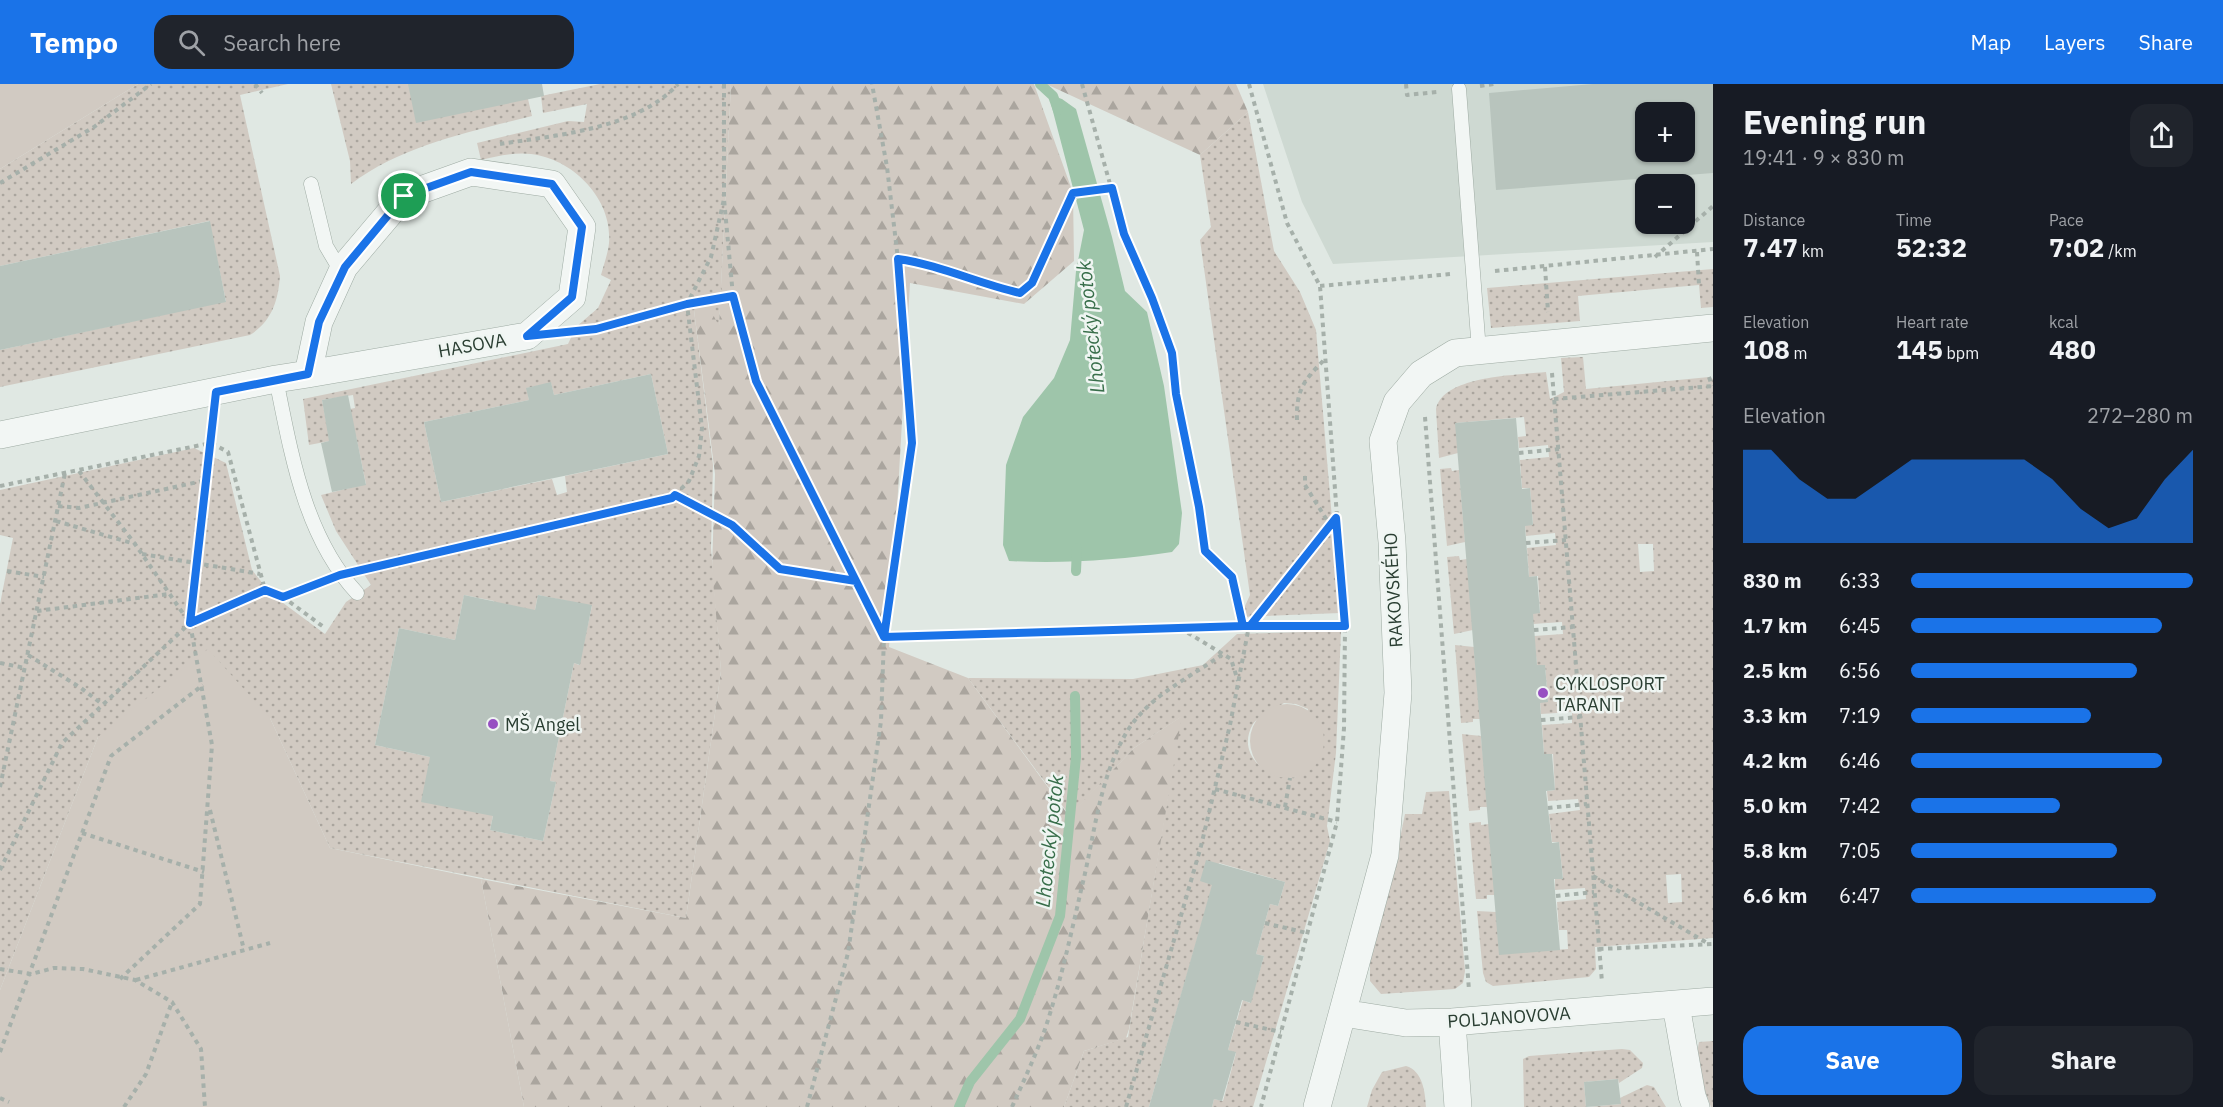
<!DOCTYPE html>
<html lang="en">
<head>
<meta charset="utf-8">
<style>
	body { margin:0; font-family:"IBM Plex Sans",sans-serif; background:#20242c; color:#f1f3f6; height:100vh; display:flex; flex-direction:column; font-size:22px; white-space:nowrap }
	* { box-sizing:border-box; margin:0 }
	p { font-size:20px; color:#9ea1a6 }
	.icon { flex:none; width:33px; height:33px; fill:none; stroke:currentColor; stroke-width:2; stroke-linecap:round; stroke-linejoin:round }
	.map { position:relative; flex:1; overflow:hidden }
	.details { display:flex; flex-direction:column; background:#171b24; width:510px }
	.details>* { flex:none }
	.buttons { position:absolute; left:1635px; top:18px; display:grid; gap:12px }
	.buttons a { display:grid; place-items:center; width:60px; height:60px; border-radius:12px; background:#171b24; box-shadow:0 2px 4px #0004; font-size:30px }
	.pin { position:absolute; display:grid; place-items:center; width:51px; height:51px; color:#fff; margin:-26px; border:3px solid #fff; border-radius:50%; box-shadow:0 2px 6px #0007 }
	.round { display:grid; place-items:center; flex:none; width:63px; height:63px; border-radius:18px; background:#20242c }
	.summary { display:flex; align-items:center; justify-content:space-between; height:102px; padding:0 30px }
	h1 { font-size:33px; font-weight:800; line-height:45px }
	.figures { display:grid; grid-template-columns:repeat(3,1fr); gap:9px; height:102px; padding:6px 30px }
	.figures div { display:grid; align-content:center }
	.figures b { font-size:26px; font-weight:800 }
	.figures small { font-size:16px; font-weight:400 }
	.figures p { font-size:16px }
	.chart { height:168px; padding:12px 30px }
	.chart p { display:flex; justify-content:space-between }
	.chart svg { width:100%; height:108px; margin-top:6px; fill:#1a73e8; opacity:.7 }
	.button { display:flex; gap:12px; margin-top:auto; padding:12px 30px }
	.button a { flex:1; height:69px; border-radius:18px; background:#1a73e8; color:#fff; font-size:24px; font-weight:800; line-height:69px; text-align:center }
	.button a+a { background:#20242c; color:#f1f3f6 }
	ul { padding:0 30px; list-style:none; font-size:20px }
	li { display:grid; grid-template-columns:96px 72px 1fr; align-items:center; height:45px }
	li i { height:15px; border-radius:8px; background:#1a73e8 }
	header { display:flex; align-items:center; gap:36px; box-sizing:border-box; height:84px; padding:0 30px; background:#1a73e8; color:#fff }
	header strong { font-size:28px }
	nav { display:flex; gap:33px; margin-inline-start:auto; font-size:21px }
	.search { width:420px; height:54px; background:#20242c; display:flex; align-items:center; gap:15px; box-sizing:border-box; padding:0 21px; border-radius:18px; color:#9ea1a6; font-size:22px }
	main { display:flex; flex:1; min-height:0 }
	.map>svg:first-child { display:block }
	.built { fill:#ced9d2; fill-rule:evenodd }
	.grass { fill:url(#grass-dots); fill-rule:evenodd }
	.forest { fill:url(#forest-firs) }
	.green { fill:#d1cac2 }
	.water { fill:#9ec5aa }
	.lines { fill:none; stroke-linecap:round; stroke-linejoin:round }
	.stream { stroke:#9ec5aa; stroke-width:10 }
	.building { fill:#b8c4bd; fill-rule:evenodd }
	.lane-casing { stroke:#9eaba3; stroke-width:15 }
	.street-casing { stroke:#9eaba3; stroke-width:28 }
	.path { stroke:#a6b0aa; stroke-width:4; stroke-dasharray:4.5 4.5; stroke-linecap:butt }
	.lane { stroke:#f2f6f4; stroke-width:14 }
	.street { stroke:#f2f6f4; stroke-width:27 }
	.route-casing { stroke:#fff; stroke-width:12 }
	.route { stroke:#1a73e8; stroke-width:8 }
	.poi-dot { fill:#9750c2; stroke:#eff5f2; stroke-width:2 }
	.labels { text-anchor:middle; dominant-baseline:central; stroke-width:5; stroke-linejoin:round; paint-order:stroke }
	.street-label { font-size:18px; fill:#2a3e32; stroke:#eff5f2 }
	.poi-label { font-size:18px; fill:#2a3e32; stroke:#eff5f2; text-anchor:start }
	.water-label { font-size:20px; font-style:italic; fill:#386e4a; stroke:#eff5f2 }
</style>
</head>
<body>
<header>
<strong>Tempo</strong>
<div class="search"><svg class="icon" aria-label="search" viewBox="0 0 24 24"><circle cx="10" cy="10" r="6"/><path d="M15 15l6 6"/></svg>Search here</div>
<nav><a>Map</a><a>Layers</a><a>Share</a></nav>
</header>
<main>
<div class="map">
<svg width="1713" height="1023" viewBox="0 0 1713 1023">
	<defs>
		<pattern id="grass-dots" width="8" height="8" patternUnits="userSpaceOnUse" patternTransform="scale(1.5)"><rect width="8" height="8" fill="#d1cac2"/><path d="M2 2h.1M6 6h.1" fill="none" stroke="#aaa59e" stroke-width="1.8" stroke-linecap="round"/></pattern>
		<pattern id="forest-firs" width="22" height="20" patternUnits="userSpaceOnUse" patternTransform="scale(1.5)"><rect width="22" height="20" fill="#d1cac2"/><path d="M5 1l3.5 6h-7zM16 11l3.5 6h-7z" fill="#aaa59e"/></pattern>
	</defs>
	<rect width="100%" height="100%" fill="#e0e8e3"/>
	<path class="built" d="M 1263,0 L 1713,0 L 1713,158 L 1333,180 L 1302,118 ZM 1646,28 L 1684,28 L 1684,68 L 1646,68 ZM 1646,100 L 1684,100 L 1684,140 L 1646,140 Z"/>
	<path class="grass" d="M 138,0 L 288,0 L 240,11 L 280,192 C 278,217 272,237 250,251 L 0,303 L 0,266 L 226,217 L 209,137 L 0,182 L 0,85 Z
		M 331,0 L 408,0 L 528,15 L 532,32 C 470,48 403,61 351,100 L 350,77 Z
		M 600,0 L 731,0 L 719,244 L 694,226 L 713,381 L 711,464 L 721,587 L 686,834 L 330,764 L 270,634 L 98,653 L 0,906 L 0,520 L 13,454 L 0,451 L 0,406 L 194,364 L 226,379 L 252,486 L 271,510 L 325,550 L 346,518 L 371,501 L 336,447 L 321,411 L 366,400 L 356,352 L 309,361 L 303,315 L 568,260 L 576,243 L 598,224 L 611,196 L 601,191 C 604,180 608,169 609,159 C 613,115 573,75 531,70 C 515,68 497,72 481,76 L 477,59 L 568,37 L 584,38 L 587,20 L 543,29 L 541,12 ZM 651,290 L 668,370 L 565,392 L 567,408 L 557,411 L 552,395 L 441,418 L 424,338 L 529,316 L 527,304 L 551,299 L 554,311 ZM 353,311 L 355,324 L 330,329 L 326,337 L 322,316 ZM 464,511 L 494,517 L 492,531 L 532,540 L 538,511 L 592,522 L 579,581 L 574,579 L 550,697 L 556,698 L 543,757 L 490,746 L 496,717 L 430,673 L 375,661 L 399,544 L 455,556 Z
		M 1248,28 L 1274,167 L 1300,208 L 1316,246 L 1340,529 L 1240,533 L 1250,511 L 1200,156 L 1211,143 L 1200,71 Z
		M 1713,185 L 1713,223 L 1701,224 L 1699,201 L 1578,212 L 1580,237 L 1491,244 L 1487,204 Z
		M 1583,273 L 1586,305 L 1709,293 L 1713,295 L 1713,854 L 1595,863 L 1596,885 L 1589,893 L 1493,902 L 1486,898 L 1483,889 L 1477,827 L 1496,828 L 1500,870 L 1568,865 L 1567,846 L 1559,846 L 1557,818 L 1586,815 L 1585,804 L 1555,806 L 1555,795 L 1563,794 L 1559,758 L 1552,758 L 1549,730 L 1580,726 L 1578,715 L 1548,717 L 1547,707 L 1555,706 L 1553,670 L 1544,670 L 1542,641 L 1572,639 L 1572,628 L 1541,630 L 1540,618 L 1548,617 L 1545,581 L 1537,581 L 1534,552 L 1563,550 L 1562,538 L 1533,540 L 1532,529 L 1540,528 L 1538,492 L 1529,493 L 1527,464 L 1556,461 L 1555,449 L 1526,452 L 1525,441 L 1533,440 L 1530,404 L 1522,404 L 1520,376 L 1549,373 L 1548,361 L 1519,364 L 1518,353 L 1526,352 L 1524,333 L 1456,339 L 1458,369 L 1439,374 L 1436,325 C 1443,291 1519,291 1546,288 L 1550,315 L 1564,308 L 1561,274 ZM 1638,460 L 1653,460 L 1654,487 L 1640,488 ZM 1681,790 L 1682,818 L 1668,819 L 1666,791 Z
		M 1451,384 L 1452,387 L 1459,386 L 1465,458 L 1447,462 L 1440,385 Z
		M 1459,472 L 1460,476 L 1467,475 L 1473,546 L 1454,550 L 1447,473 Z
		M 1341,547 L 1336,669 L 1327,742 L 1330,757 L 1253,1023 L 1212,1023 L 1214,1015 L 1223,1017 L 1236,969 L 1228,966 L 1243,916 L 1250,919 L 1264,872 L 1256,870 L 1270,820 L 1278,822 L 1285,798 L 1219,779 L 1149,1023 L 1064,1023 L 1084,967 L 1128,953 L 1181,633 L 1134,664 L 1070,732 L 968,594 L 1133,595 L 1203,581 L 1237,550 ZM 1284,619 L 1296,620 L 1308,625 L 1296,693 C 1268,696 1235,671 1253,640 C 1258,632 1275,625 1284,619 Z
		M 1455,561 L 1474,563 L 1480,635 L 1473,635 L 1473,638 L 1461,639 Z
		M 1462,650 L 1481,652 L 1488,723 L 1480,723 L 1480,726 L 1469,727 Z
		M 1449,707 L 1465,887 L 1463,899 L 1455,905 L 1381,910 L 1370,897 L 1370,878 L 1391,798 L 1405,730 L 1422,730 L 1426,708 Z
		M 1481,738 L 1481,741 L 1489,740 L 1495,811 L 1487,811 L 1487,815 L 1476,815 L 1469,739 Z
		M 1713,957 L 1713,1023 L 1711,1023 C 1703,1002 1694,981 1699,958 Z
		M 1622,965 L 1630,966 L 1643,979 L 1642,984 L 1619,999 L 1618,995 L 1584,998 L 1586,1023 L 1524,1023 L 1523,975 L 1529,972 Z
		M 1406,982 C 1423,987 1425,1008 1426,1023 L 1367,1023 L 1372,1006 L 1382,988 Z
		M 1647,1001 L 1654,1003 L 1666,1023 L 1588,1023 L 1621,1020 L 1620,1014 Z"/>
	<path class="forest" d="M 731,0 L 1034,0 L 1073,109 L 1074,177 L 1024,220 L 910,199 L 889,563 L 968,594 L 1069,732 L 1134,664 L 1182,632 L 1129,945 L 1126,954 L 1084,967 L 1064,1023 L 524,1023 L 481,795 L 686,834 L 721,587 L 712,485 L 715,390 L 694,226 L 708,221 L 719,242 Z
		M 1046,0 L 1236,0 L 1248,28 L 1200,71 Z"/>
	<path class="green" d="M 0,0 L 138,0 L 0,85 Z
		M 208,565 L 270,634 L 330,764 L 481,795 L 524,1023 L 0,1023 L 0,906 L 98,653 Z
		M1250 657a37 37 0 1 1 74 0a37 37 0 1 1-74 0Z"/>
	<path class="water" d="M 1053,12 L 1062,15 L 1076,25 L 1112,153 L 1125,207 L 1147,228 L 1164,302 L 1182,429 L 1179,460 L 1172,468 C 1118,476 1064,480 1009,477 L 1003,461 L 1006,381 L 1023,333 L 1054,294 L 1070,256 L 1076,187 L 1084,146 L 1051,20 Z"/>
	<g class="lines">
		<path class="stream" d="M 1040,0 L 1053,12 L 1058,26
			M 1076,487 L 1077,464
			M 959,1023 L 970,998 L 1020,935 L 1060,832 L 1076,673 L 1075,612"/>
	</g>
	<path class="building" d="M 408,0 L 542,0 L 544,12 L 416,39 Z
		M 1593,0 L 1713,0 L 1713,89 L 1496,106 L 1489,9 ZM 1646,28 L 1684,28 L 1684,68 L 1646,68 Z
		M 210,137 L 226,218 L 0,266 L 0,182 Z
		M 651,290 L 668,370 L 441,418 L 424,338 L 529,316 L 526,304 L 551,298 L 554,311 Z
		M 348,311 L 366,401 L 332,408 L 321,359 L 329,357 L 322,316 Z
		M 1516,334 L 1522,405 L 1530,404 L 1533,441 L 1525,442 L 1529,493 L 1537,492 L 1540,529 L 1533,530 L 1537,581 L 1545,581 L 1548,618 L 1540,619 L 1544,670 L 1552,670 L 1555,706 L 1546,707 L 1552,759 L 1559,758 L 1563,795 L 1554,795 L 1560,866 L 1499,871 L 1455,339 Z
		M 464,511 L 535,526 L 538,511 L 592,521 L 580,581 L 574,579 L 550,697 L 556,698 L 543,757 L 490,746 L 493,732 L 421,718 L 430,673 L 375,661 L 399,544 L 455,556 Z
		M 1206,776 L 1285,798 L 1278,822 L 1270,820 L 1256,870 L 1264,872 L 1251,919 L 1242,916 L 1228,966 L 1236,968 L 1222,1017 L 1214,1015 L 1212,1023 L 1149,1023 L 1212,801 L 1200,797 Z
		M 1618,995 L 1621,1020 L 1586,1023 L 1584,998 Z"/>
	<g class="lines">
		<defs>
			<path id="lane" d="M 1459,5 L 1479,267
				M 311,100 L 326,162 L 342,189
				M 276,295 C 291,368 304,452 357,509"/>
			<path id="street" d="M 0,351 L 276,295 L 308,290 L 527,252 L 572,213 L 582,143 L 552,100 L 471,88 L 404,112 L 344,183 L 319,238 L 308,290
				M 1676,921 L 1692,1012 L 1696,1023
				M 1343,929 L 1406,939 L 1452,938 L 1713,917
				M 1452,938 L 1458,1023
				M 1317,1023 L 1385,771 L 1398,609 L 1392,458 L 1383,357 L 1397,318 L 1421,290 L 1455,269 L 1713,244"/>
		</defs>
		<use href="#lane" class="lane-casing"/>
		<use href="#street" class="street-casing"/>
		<path class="path" d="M 255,0 L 262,9
			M 724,0 L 724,115 L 733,212 L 756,297 L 884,552
			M 1082,0 L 1124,150 L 1152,214 L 1172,269 L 1176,310 L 1199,423 L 1205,467 L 1232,493 L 1243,542
			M 1249,0 L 1287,139 L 1320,202 L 1345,541 L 1344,644 L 1337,738 L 1261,1023
			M 1406,0 L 1407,11 L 1437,8
			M 1480,2 L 1494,0
			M 500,60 C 557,51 637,45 678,0
			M 0,99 L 94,43 L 151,0
			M 1697,168 L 1699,201
			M 1655,173 L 1713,122
			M 898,175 C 940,181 979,200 1020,209 L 1032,199 L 1073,109 L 1111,104
			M 1545,183 L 1548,228
			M 1495,187 L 1713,165
			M 1320,202 L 1451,190
			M 582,246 L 687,220 L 733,212
			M 1552,289 L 1602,898
			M 1709,293 L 1712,302
			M 1554,315 L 1713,302
			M 1425,333 L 1469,906
			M 1297,336 C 1296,306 1304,296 1325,275
			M 1519,369 L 1559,365
			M 79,387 L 135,460 L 189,538
			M 1305,392 L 1305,401 L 1330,441
			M 0,402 L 211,359 L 228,368 L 265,506 L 283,513 L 325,544
			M 675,412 L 731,441 L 780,485 L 856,497
			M 58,422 L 79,424 L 207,396
			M 56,437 L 135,460
			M 1526,459 L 1566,456
			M 142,470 L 260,490
			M 369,485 L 672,414 L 689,397 L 699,372 L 702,344 L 687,220 L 711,173 L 724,115
			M 7,487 L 44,493
			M 283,513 L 321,498
			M 37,527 L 169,510
			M 1180,544 L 1231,575 L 1238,597
			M 1534,546 L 1573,543
			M 884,553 L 1249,542 L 1345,541
			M 28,571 L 81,604 L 102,620
			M 0,579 L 25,584
			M 1541,636 L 1580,633
			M 0,703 L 65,389
			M 1215,705 L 1337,738
			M 1285,723 L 1290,694
			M 1548,724 L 1587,720
			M 210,726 L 244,866
			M 82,749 L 204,788
			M 0,786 L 62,659 L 190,539 L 265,506
			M 1593,792 L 1709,860
			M 1556,812 L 1594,808
			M 1265,839 L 1307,849
			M 1599,865 L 1713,860
			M 0,885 L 31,890 L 54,884 L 83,885 L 135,896 L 172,918 L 201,965 L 205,1023
			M 120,895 L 200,820 L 212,661 L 190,539 L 213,338
			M 136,896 L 270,859
			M 1236,938 L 1281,948
			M 0,968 L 111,672 L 203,601
			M 0,1014 L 9,1018
			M 124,1023 L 146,990 L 172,918
			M 807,1023 L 848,869 L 881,637 L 884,553 L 912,359 L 902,209 L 887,83 L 872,0
			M 1012,1023 C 1023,998 1035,973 1044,948 C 1060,901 1071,850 1082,802 C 1095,750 1099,693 1128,646 C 1150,611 1191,593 1223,570
			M 1126,1023 L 1201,762 L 1230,641 L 1249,542 L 1335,435"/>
		<use href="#lane" class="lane"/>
		<use href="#street" class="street"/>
	</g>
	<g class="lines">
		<defs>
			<path id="route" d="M 404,112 L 345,183 L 319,238 L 308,290 L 216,308 L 190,539 L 265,506 L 283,513 L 340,491 L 672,414 L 675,411 L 732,441 L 780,485 L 856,497 L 884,553 L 1243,542 L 1250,542 L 1336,434 L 1345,542 L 1243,542 L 1232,493 L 1205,467 L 1199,423 L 1176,310 L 1172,269 L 1152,214 L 1124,150 L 1112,104 L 1073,109 L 1032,199 L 1020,209 C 979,200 940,181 898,175 L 912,359 L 884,553 L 756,297 L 733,212 L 687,220 L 596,245 L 527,252 L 572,213 L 582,143 L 552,100 L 471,88 L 404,112"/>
		</defs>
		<use href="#route" class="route-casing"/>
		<use href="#route" class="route"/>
	</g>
	<g class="poi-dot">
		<circle cx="1543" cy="609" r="6"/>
		<circle cx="493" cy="640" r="6"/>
	</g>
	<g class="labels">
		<g class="street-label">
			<text transform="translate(472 261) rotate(-10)">HASOVA</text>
			<text transform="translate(1393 506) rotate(-93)">RAKOVSKÉHO</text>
			<text transform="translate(1509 933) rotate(-4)">POLJANOVOVA</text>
		</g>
		<g class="poi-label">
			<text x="1555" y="599">CYKLOSPORT<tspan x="1555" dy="21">TARANT</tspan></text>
			<text x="505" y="640">MŠ Angel</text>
		</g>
		<g class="water-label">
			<text transform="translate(1090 243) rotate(-96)">Lhotecký potok</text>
			<text transform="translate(1049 757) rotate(-84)">Lhotecký potok</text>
		</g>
	</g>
</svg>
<div class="buttons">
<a>+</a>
<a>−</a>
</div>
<div class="pin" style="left:404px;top:112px;background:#1e9e55"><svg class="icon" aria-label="arrive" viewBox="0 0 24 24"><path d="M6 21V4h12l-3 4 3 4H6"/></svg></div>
</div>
<section class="details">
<div class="summary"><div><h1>Evening run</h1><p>19:41 · 9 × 830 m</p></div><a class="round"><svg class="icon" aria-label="share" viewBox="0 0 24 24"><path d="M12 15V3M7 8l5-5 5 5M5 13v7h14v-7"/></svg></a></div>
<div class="figures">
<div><p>Distance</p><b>7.47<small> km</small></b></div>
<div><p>Time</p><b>52:32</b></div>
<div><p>Pace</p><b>7:02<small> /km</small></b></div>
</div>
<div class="figures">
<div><p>Elevation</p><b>108<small> m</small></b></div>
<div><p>Heart rate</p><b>145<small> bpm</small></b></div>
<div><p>kcal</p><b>480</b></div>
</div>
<div class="chart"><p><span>Elevation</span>272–280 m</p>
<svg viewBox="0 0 160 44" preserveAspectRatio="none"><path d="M0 44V6L10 6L20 18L30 26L40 26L50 18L60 10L70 10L80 10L90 10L100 10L110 18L120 30L130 38L140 34L150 18L160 6V44z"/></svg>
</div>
<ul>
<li><b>830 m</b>6:33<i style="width:100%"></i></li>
<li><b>1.7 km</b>6:45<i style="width:89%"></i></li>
<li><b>2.5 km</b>6:56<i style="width:80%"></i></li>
<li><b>3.3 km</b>7:19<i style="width:64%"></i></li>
<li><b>4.2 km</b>6:46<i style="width:89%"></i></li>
<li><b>5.0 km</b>7:42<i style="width:53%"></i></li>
<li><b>5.8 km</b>7:05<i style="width:73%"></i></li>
<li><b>6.6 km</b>6:47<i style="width:87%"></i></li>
</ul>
<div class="button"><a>Save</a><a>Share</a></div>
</section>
</main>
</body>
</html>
